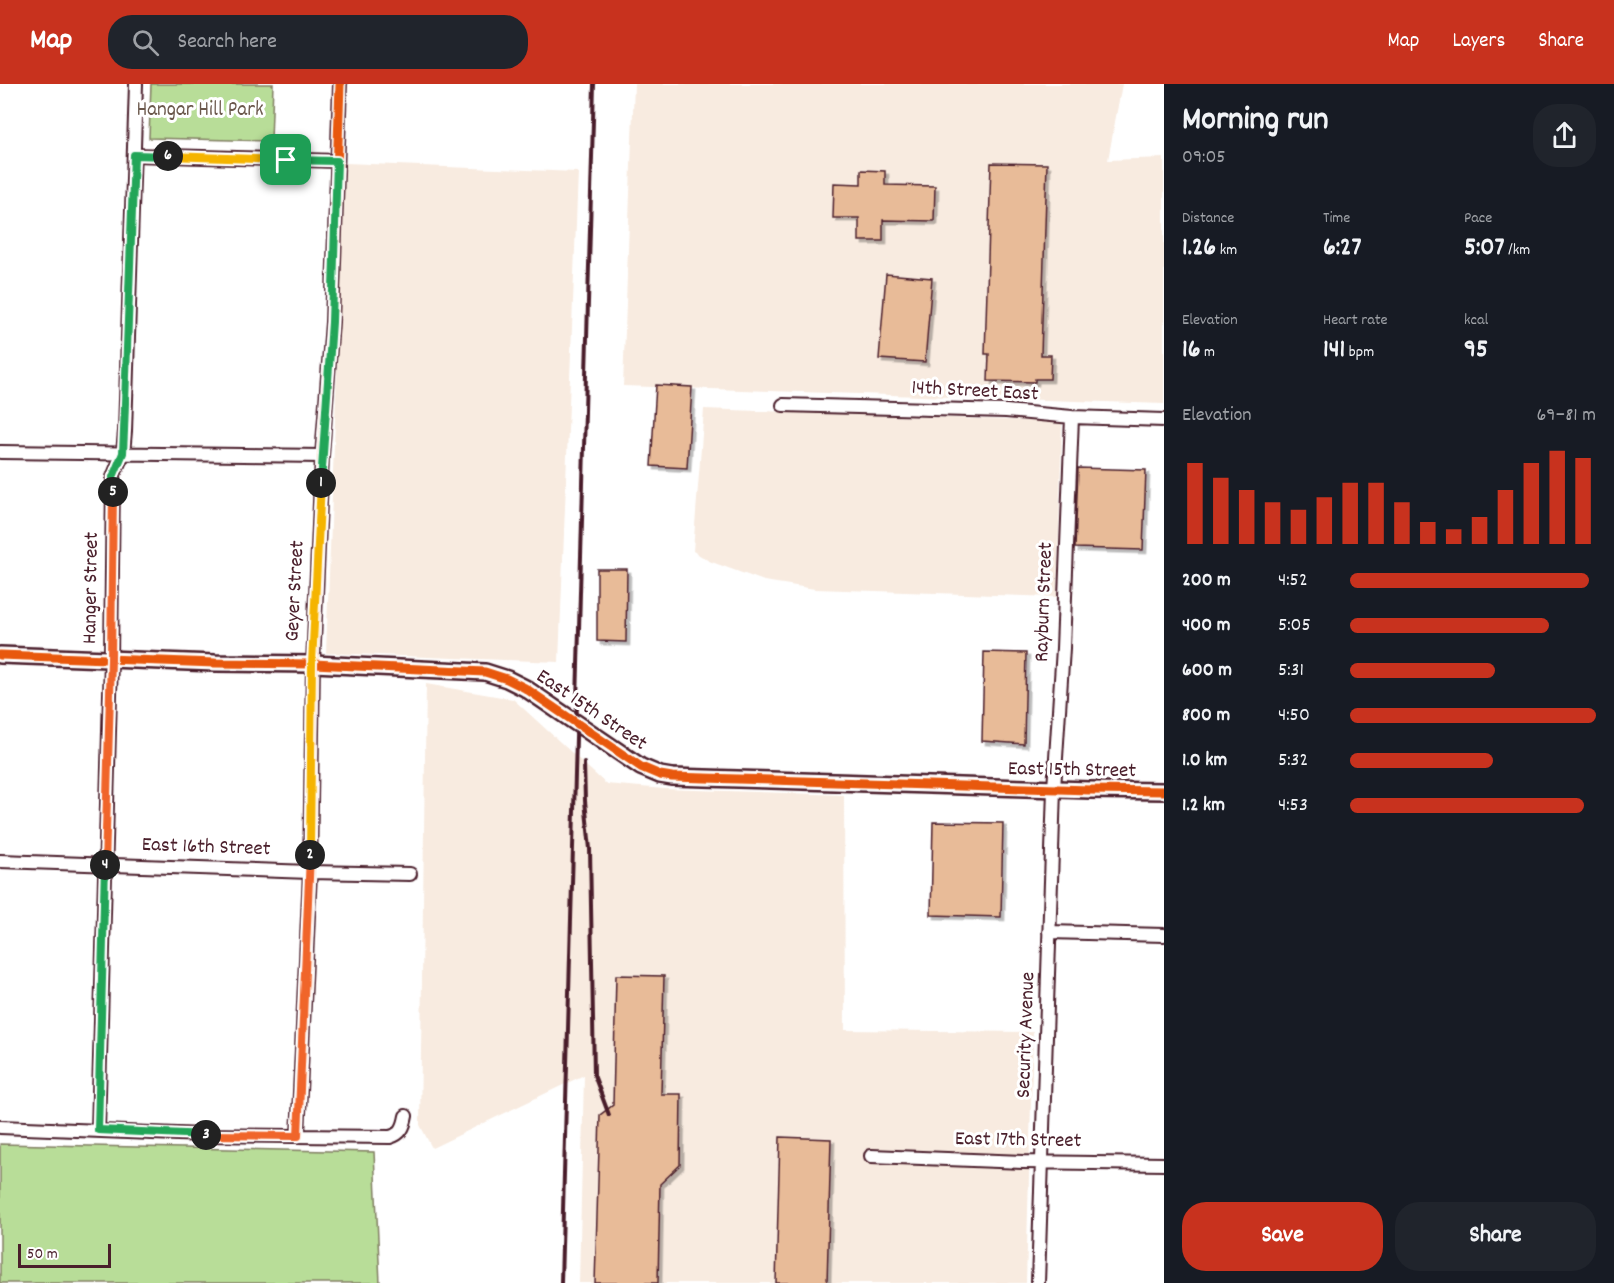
<!DOCTYPE html>
<html lang="en">
<head>
<meta charset="utf-8">
<style>
	body { margin:0; font-family:Dekko,sans-serif; background:#20242c; color:#f1f3f6; height:100vh; display:flex; flex-direction:column; font-size:22px; white-space:nowrap }
	* { box-sizing:border-box; margin:0 }
	p { font-size:20px; color:#9ea1a6 }
	.icon { flex:none; width:33px; height:33px; fill:none; stroke:currentColor; stroke-width:2; stroke-linecap:round; stroke-linejoin:round }
	.map { position:relative; flex:1; overflow:hidden }
	.details { display:flex; flex-direction:column; background:#171b24; width:450px }
	.details>* { flex:none }
	.scale { position:absolute; left:18px; bottom:15px; width:93px; box-sizing:border-box; padding-left:6px; border:3px solid #4a1f2b; border-top:0; font-size:16px; line-height:21px; white-space:nowrap; color:#4a1f2b; -webkit-text-stroke:4px #fff; paint-order:stroke }
	.pin { position:absolute; display:grid; place-items:center; width:51px; height:51px; color:#fff; margin:-26px; border-radius:12px; box-shadow:0 3px 9px #0006 }
	.km { position:absolute; width:30px; height:30px; margin:-15px; border-radius:50%; background:#222; color:#fff; font-size:16px; line-height:30px; text-align:center }
	.round { display:grid; place-items:center; flex:none; width:63px; height:63px; border-radius:24px; background:#20242c }
	.head { display:flex; align-items:center; justify-content:space-between; height:102px; padding:0 18px }
	h1 { font-size:33px; font-weight:800; line-height:45px }
	.figures { display:grid; grid-template-columns:repeat(3,1fr); gap:9px; height:102px; padding:6px 18px }
	.figures div { display:grid; align-content:center }
	.figures b { font-size:26px; font-weight:800 }
	.figures small { font-size:16px; font-weight:400 }
	.figures p { font-size:16px }
	.chart { height:168px; padding:12px 18px }
	.chart p { display:flex; justify-content:space-between }
	.chart svg { width:100%; height:108px; margin-top:6px; stroke:#c8321e; stroke-width:6 }
	.button { display:flex; gap:12px; margin-top:auto; padding:12px 18px }
	.button a { flex:1; height:69px; border-radius:24px; background:#c8321e; color:#fff; font-size:24px; font-weight:800; line-height:69px; text-align:center }
	.button a+a { background:#20242c; color:#f1f3f6 }
	ul { padding:0 18px; list-style:none; font-size:20px }
	li { display:grid; grid-template-columns:96px 72px 1fr; align-items:center; height:45px }
	li i { height:15px; border-radius:8px; background:#c8321e }
	header { display:flex; align-items:center; gap:36px; box-sizing:border-box; height:84px; padding:0 30px; background:#c8321e; color:#fff }
	header strong { font-size:28px }
	nav { display:flex; gap:33px; margin-inline-start:auto; font-size:21px }
	.search { width:420px; height:54px; background:#20242c; display:flex; align-items:center; gap:15px; box-sizing:border-box; padding:0 21px; border-radius:24px; color:#9ea1a6; font-size:22px }
	main { display:flex; flex:1; min-height:0 }
	.map>svg:first-child { display:block }
	.built { fill:#f8ebe0 }
	.green { fill:#b8dd98; stroke:#817e62; stroke-width:1.5 }
	.building { fill:#e8bb98; stroke:#4a1f2b; stroke-width:1.5; filter:url(#shadow) }
	.lines { fill:none; stroke-linecap:round; stroke-linejoin:round }
	.minor-casing { stroke:#4a1f2b; stroke-width:16 }
	.tertiary-casing { stroke:#4a1f2b; stroke-width:20 }
	.minor { stroke:#fff; stroke-width:12 }
	.tertiary { stroke:#fff; stroke-width:15 }
	.rail { stroke:#4a1f2b; stroke-width:4 }
	.cycleway-casing { stroke:#fff; stroke-width:13 }
	.cycleway { stroke:#e8590c; stroke-width:9 }
	.split-1-casing { stroke:#fff; stroke-width:12 }
	.split-2-casing { stroke:#fff; stroke-width:12 }
	.split-3-casing { stroke:#fff; stroke-width:12 }
	.split-4-casing { stroke:#fff; stroke-width:12 }
	.split-5-casing { stroke:#fff; stroke-width:12 }
	.split-6-casing { stroke:#fff; stroke-width:12 }
	.split-7-casing { stroke:#fff; stroke-width:12 }
	.split-1 { stroke:#22a559; stroke-width:8 }
	.split-2 { stroke:#f5b400; stroke-width:8 }
	.split-3 { stroke:#f0652b; stroke-width:8 }
	.split-4 { stroke:#22a559; stroke-width:8 }
	.split-5 { stroke:#f0652b; stroke-width:8 }
	.split-6 { stroke:#22a559; stroke-width:8 }
	.split-7 { stroke:#f5b400; stroke-width:8 }
	.labels { text-anchor:middle; dominant-baseline:central; stroke-width:6; stroke-linejoin:round; paint-order:stroke }
	.park-label { font-size:21px; fill:#6b584c; stroke:#fff }
	.street-label { font-size:21px; fill:#4a1f2b; stroke:#fff }
</style>
</head>
<body>
<header>
<strong>Map</strong>
<div class="search"><svg class="icon" aria-label="search" viewBox="0 0 24 24"><circle cx="10" cy="10" r="6"/><path d="M15 15l6 6"/></svg>Search here</div>
<nav><a>Map</a><a>Layers</a><a>Share</a></nav>
</header>
<main>
<div class="map">
<svg width="1164" height="1199" viewBox="0 0 1164 1199">
	<defs>
		<filter id="shadow"><feDropShadow dx="3.5" dy="3.5" stdDeviation="0" flood-color="#0004"/></filter>
	</defs>
	<rect width="100%" height="100%" fill="#fff"/>
	<filter id="ink" filterUnits="userSpaceOnUse"><feTurbulence type="fractalNoise" baseFrequency=".0167" numOctaves="2"/><feDisplacementMap in="SourceGraphic" scale="12" xChannelSelector="R" yChannelSelector="G"/><feConvolveMatrix kernelMatrix="1 2 1 2 8 2 1 2 1" color-interpolation-filters="sRGB"/></filter>
	<g filter="url(#ink)">
		<path class="built" d="M 634,0 L 1122,0 L 1108,76 L 1164,74 L 1164,320 L 623,302 Z
			M 345,79 L 578,88 L 559,578 L 326,569 Z
			M 704,325 L 1062,338 L 1057,513 L 815,505 L 764,497 L 709,477 L 693,467 Z
			M 426,600 L 513,615 L 606,700 L 664,705 L 844,711 L 845,946 L 1033,948 L 1026,1199 L 579,1199 L 584,991 L 432,1064 L 420,1041 Z"/>
		<path class="green" d="M 151,0 L 273,0 L 271,57 L 149,54 Z
			M 0,1060 L 374,1068 L 380,1199 L 0,1199 Z"/>
		<path class="building" d="M 991,79 L 1047,80 L 1041,271 L 1051,271 L 1050,295 L 1035,295 L 1035,298 L 988,297 L 989,270 L 985,270 Z
			M 861,86 L 885,87 L 885,101 L 935,102 L 934,137 L 883,136 L 883,157 L 859,157 L 859,134 L 833,134 L 834,99 L 861,100 Z
			M 886,190 L 932,194 L 925,278 L 879,275 Z
			M 656,301 L 692,303 L 687,384 L 651,382 Z
			M 1078,384 L 1146,386 L 1143,466 L 1075,464 Z
			M 597,485 L 627,485 L 626,558 L 597,557 Z
			M 984,568 L 1026,569 L 1024,660 L 982,657 Z
			M 933,738 L 1003,739 L 1001,833 L 931,831 Z
			M 616,891 L 664,892 L 661,1010 L 681,1010 L 680,1081 L 660,1100 L 658,1199 L 595,1199 L 600,1031 L 613,1021 Z
			M 780,1053 L 831,1055 L 827,1199 L 776,1199 Z"/>
		<g class="lines">
			<defs>
				<path id="minor" d="M 134,71 L 337,77
					M 783,321 L 1006,327 L 1072,333 L 1164,336
					M 0,368 L 322,372
					M 0,777 L 310,788 L 410,790
					M 1049,848 L 1164,851
					M 0,1043 L 203,1051 L 390,1053 C 401,1050 404,1043 406,1032
					M 98,1046 L 111,575 L 113,393 L 123,369 L 125,347 L 136,0
					M 298,1052 L 310,788 L 313,580 L 322,372 L 332,238 L 340,0
					M 871,1072 L 1023,1078 L 1164,1080
					M 1038,1199 L 1054,705 L 1063,564 L 1072,333"/>
				<path id="tertiary" d="M 0,571 L 215,579 L 313,580 L 485,588 L 507,595 L 525,604 L 641,683 L 660,691 L 672,693 L 1090,706 L 1164,707"/>
			</defs>
			<use href="#minor" class="minor-casing"/>
			<use href="#tertiary" class="tertiary-casing"/>
			<use href="#minor" class="minor"/>
			<use href="#tertiary" class="tertiary"/>
			<path class="rail" d="M 584,679 L 585,717 L 590,765 L 594,991 L 609,1031
				M 561,1199 L 594,0"/>
			<defs>
				<path id="cycleway" d="M 0,571 L 215,579 L 313,580 L 485,588 L 507,595 L 525,604 L 641,683 L 660,691 L 672,693 L 1090,706 L 1164,707
					M 298,1052 L 310,788 L 313,580 L 322,372 L 332,238 L 340,0"/>
			</defs>
			<use href="#cycleway" class="cycleway-casing"/>
			<use href="#cycleway" class="cycleway"/>
		</g>
	</g>
	<g class="lines" filter="url(#ink)">
		<defs>
			<path id="split-1" d="M 286,76 L 337,77 L 332,238 L 321,399"/>
			<path id="split-2" d="M 310,771 L 312,580 L 321,399"/>
			<path id="split-3" d="M 206,1051 L 298,1052 L 310,771"/>
			<path id="split-4" d="M 105,781 L 98,1046 L 206,1051"/>
			<path id="split-5" d="M 105,781 L 111,575 L 113,408"/>
			<path id="split-6" d="M 113,408 L 113,393 L 123,369 L 124,347 L 134,71 L 168,72"/>
			<path id="split-7" d="M 168,72 L 286,76"/>
		</defs>
		<use href="#split-1" class="split-1-casing"/>
		<use href="#split-2" class="split-2-casing"/>
		<use href="#split-3" class="split-3-casing"/>
		<use href="#split-4" class="split-4-casing"/>
		<use href="#split-5" class="split-5-casing"/>
		<use href="#split-6" class="split-6-casing"/>
		<use href="#split-7" class="split-7-casing"/>
		<use href="#split-1" class="split-1"/>
		<use href="#split-2" class="split-2"/>
		<use href="#split-3" class="split-3"/>
		<use href="#split-4" class="split-4"/>
		<use href="#split-5" class="split-5"/>
		<use href="#split-6" class="split-6"/>
		<use href="#split-7" class="split-7"/>
	</g>
	<g class="labels">
		<g class="park-label">
			<text x="200" y="27">Hangar Hill Park</text>
		</g>
		<g class="street-label">
			<text transform="translate(975 308) rotate(3)">14th Street East</text>
			<text transform="translate(92 504) rotate(-89)">Hanger Street</text>
			<text transform="translate(296 507) rotate(-87)">Geyer Street</text>
			<text transform="translate(1045 518) rotate(-88)">Rayburn Street</text>
			<text transform="translate(591 627) rotate(34)">East 15th Street</text>
			<text transform="translate(1072 687) rotate(1)">East 15th Street</text>
			<text transform="translate(206 764) rotate(2)">East 16th Street</text>
			<text transform="translate(1027 951) rotate(-88)">Security Avenue</text>
			<text transform="translate(1018 1057) rotate(1)">East 17th Street</text>
		</g>
	</g>
</svg>
<div class="scale">50 m</div>
<div class="pin" style="left:286px;top:76px;background:#1e9e55"><svg class="icon" aria-label="arrive" viewBox="0 0 24 24"><path d="M6 21V4h12l-3 4 3 4H6"/></svg></div>
<b class="km" style="left:321px;top:399px">1</b>
<b class="km" style="left:310px;top:771px">2</b>
<b class="km" style="left:206px;top:1051px">3</b>
<b class="km" style="left:105px;top:781px">4</b>
<b class="km" style="left:113px;top:408px">5</b>
<b class="km" style="left:168px;top:72px">6</b>
</div>
<section class="details">
<div class="head"><div><h1>Morning run</h1><p>09:05</p></div><a class="round"><svg class="icon" aria-label="share" viewBox="0 0 24 24"><path d="M12 15V3M7 8l5-5 5 5M5 13v7h14v-7"/></svg></a></div>
<div class="figures">
<div><p>Distance</p><b>1.26<small> km</small></b></div>
<div><p>Time</p><b>6:27</b></div>
<div><p>Pace</p><b>5:07<small> /km</small></b></div>
</div>
<div class="figures">
<div><p>Elevation</p><b>16<small> m</small></b></div>
<div><p>Heart rate</p><b>141<small> bpm</small></b></div>
<div><p>kcal</p><b>95</b></div>
</div>
<div class="chart"><p><span>Elevation</span>69–81 m</p>
<svg viewBox="0 0 160 44" preserveAspectRatio="none"><path d="M5 44V11M15 44V17M25 44V22M35 44V27M45 44V30M55 44V25M65 44V19M75 44V19M85 44V27M95 44V35M105 44V38M115 44V33M125 44V22M135 44V11M145 44V6M155 44V9"/></svg>
</div>
<ul>
<li><b>200 m</b>4:52<i style="width:97%"></i></li>
<li><b>400 m</b>5:05<i style="width:81%"></i></li>
<li><b>600 m</b>5:31<i style="width:59%"></i></li>
<li><b>800 m</b>4:50<i style="width:100%"></i></li>
<li><b>1.0 km</b>5:32<i style="width:58%"></i></li>
<li><b>1.2 km</b>4:53<i style="width:95%"></i></li>
</ul>
<div class="button"><a>Save</a><a>Share</a></div>
</section>
</main>
</body>
</html>
